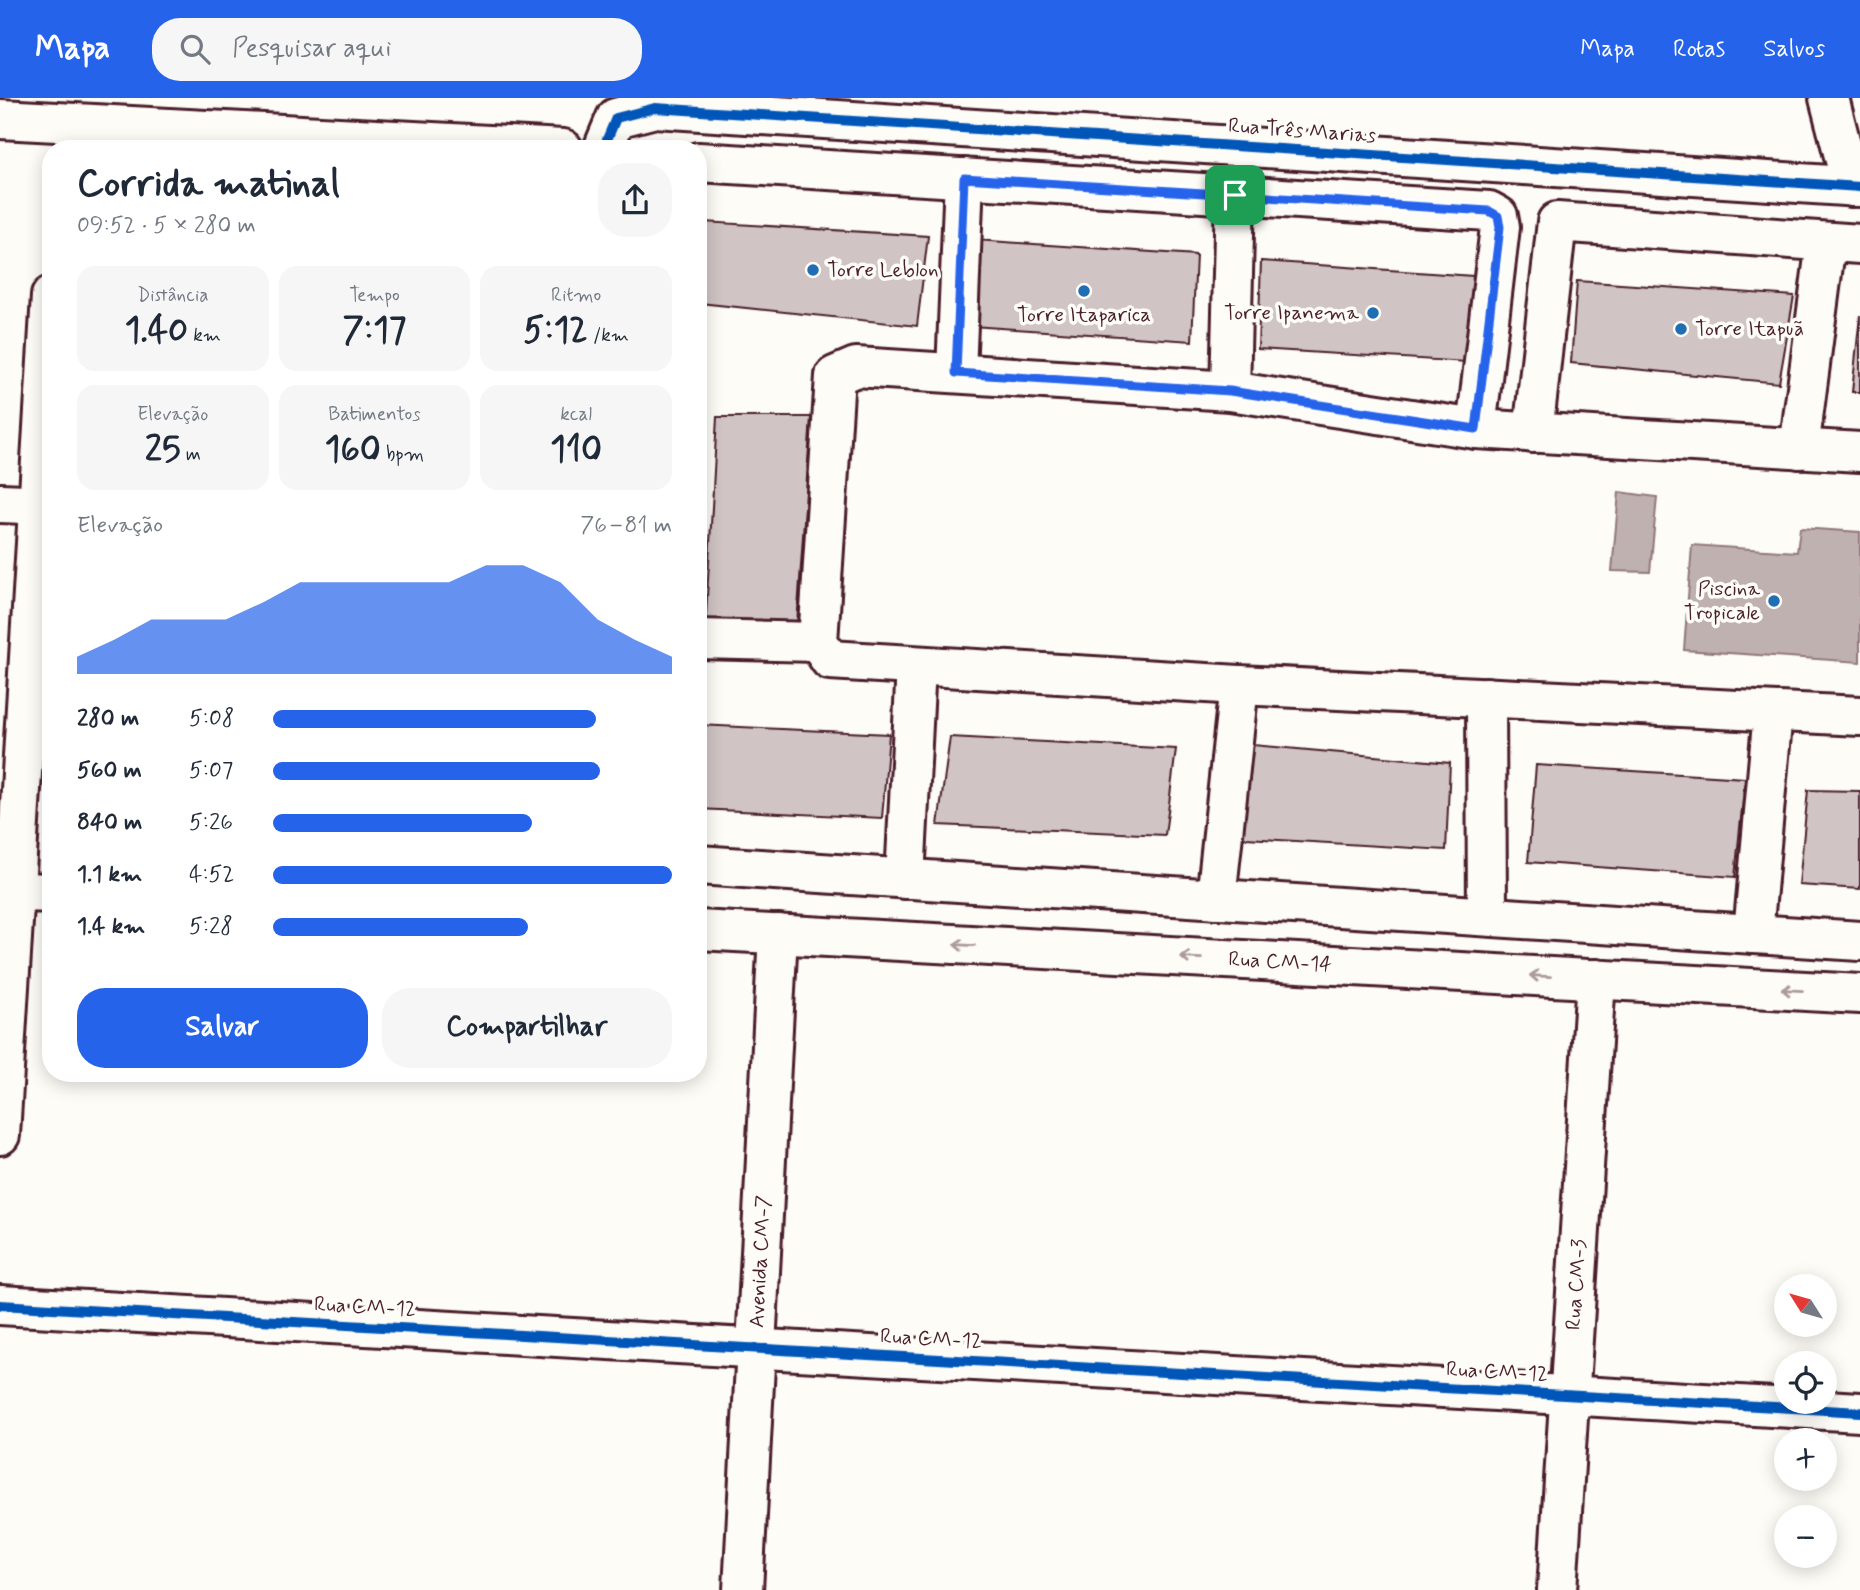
<!DOCTYPE html>
<html lang="pt">
<head>
<meta charset="utf-8">
<style>
	body { margin:0; font-family:Mynerve,sans-serif; background:#f6f6f7; color:#1f2937; height:100vh; display:flex; flex-direction:column; font-size:26px; white-space:nowrap }
	* { box-sizing:border-box; margin:0 }
	p { font-size:23px; color:#747a83 }
	.icon { flex:none; width:38px; height:38px; fill:none; stroke:currentColor; stroke-width:2; stroke-linecap:round; stroke-linejoin:round }
	.map { position:relative; flex:1; overflow:hidden }
	.panel { position:absolute; left:42px; top:42px; width:665px; height:942px; display:flex; flex-direction:column; background:#fff; border-radius:28px; box-shadow:0 4px 18px #0003 }
	.panel>* { flex:none }
	.needle { width:46px; rotate:307deg }
	.buttons { position:absolute; left:1774px; top:1176px; display:grid; gap:14px }
	.buttons a { display:grid; place-items:center; width:63px; height:63px; border-radius:50%; background:#fff; box-shadow:0 4px 18px #0003; font-size:35px }
	.pin { position:absolute; display:grid; place-items:center; width:60px; height:60px; color:#fff; margin:-30px; border-radius:14px; box-shadow:0 4px 10px #0006 }
	.round { display:grid; place-items:center; flex:none; width:74px; height:74px; border-radius:28px; background:#f6f6f7 }
	.head { display:flex; align-items:center; justify-content:space-between; height:119px; padding:0 35px }
	h1 { font-size:38px; font-weight:700; line-height:52px }
	.stats { display:grid; grid-template-columns:repeat(3,1fr); gap:10px; height:119px; padding:7px 35px }
	.stats div { display:grid; align-content:center; border-radius:18px; background:#f6f6f7; text-align:center }
	.stats b { font-size:35px; font-weight:700 }
	.stats small { font-size:19px; font-weight:400 }
	.stats p { font-size:19px }
	.chart { height:196px; padding:14px 35px }
	.chart p { display:flex; justify-content:space-between }
	.chart svg { width:100%; height:126px; margin-top:7px; fill:#2563eb; opacity:.7 }
	.button { display:flex; gap:14px; margin-top:auto; padding:14px 35px }
	.button a { flex:1; height:80px; border-radius:28px; background:#2563eb; color:#fff; font-size:28px; font-weight:700; line-height:80px; text-align:center }
	.button a+a { background:#f6f6f7; color:#1f2937 }
	ul { padding:0 35px; list-style:none; font-size:23px }
	li { display:grid; grid-template-columns:112px 84px 1fr; align-items:center; height:52px }
	li i { height:18px; border-radius:9px; background:#2563eb }
	header { display:flex; align-items:center; gap:42px; box-sizing:border-box; height:98px; padding:0 35px; background:#2563eb; color:#fff }
	header strong { font-size:33px }
	nav { display:flex; gap:38px; margin-inline-start:auto; font-size:24px }
	.search { width:490px; height:63px; background:#f6f6f7; display:flex; align-items:center; gap:18px; box-sizing:border-box; padding:0 24px; border-radius:28px; color:#747a83; font-size:26px }
	.map>svg:first-child { display:block }
	.water { fill:#c0b1b1; stroke:#91777b; stroke-width:2 }
	.building { fill:#d0c5c4; stroke:#4a1f2b; stroke-width:2 }
	.lines { fill:none; stroke-linecap:round; stroke-linejoin:round }
	.minor-casing { stroke:#4a1f2b; stroke-width:44 }
	.minor { stroke:#fdfcf7; stroke-width:38 }
	.cycleway-casing { stroke:#fdfcf7; stroke-width:15 }
	.cycleway { stroke:#0057b8; stroke-width:10 }
	.oneway { stroke:#ac999b }
	.route-casing { stroke:#fff; stroke-width:14 }
	.route { stroke:#2563eb; stroke-width:9 }
	.poi-dot { fill:#1f6fb2; stroke:#fdfcf7; stroke-width:2.5 }
	.labels { text-anchor:middle; dominant-baseline:central; stroke-width:7; stroke-linejoin:round; paint-order:stroke }
	.street-label { font-size:21px; fill:#4a1f2b; stroke:#fdfcf7 }
	.poi-label { font-size:21px; fill:#4a1f2b; stroke:#fdfcf7; text-anchor:start }
</style>
</head>
<body>
<header>
<strong>Mapa</strong>
<div class="search"><svg class="icon" aria-label="search" viewBox="0 0 24 24"><circle cx="10" cy="10" r="6"/><path d="M15 15l6 6"/></svg>Pesquisar aqui</div>
<nav><a>Mapa</a><a>Rotas</a><a>Salvos</a></nav>
</header>
<div class="map">
<svg width="1860" height="1492" viewBox="0 0 1860 1492">
	<rect width="100%" height="100%" fill="#fdfcf7"/>
	<filter id="ink" filterUnits="userSpaceOnUse"><feTurbulence type="fractalNoise" baseFrequency=".0143" numOctaves="2"/><feDisplacementMap in="SourceGraphic" scale="14" xChannelSelector="R" yChannelSelector="G"/><feConvolveMatrix kernelMatrix="1 2 1 2 8 2 1 2 1" color-interpolation-filters="sRGB"/></filter>
	<g filter="url(#ink)">
		<path class="water" d="M 1619,394 L 1657,399 L 1650,474 L 1612,473 Z
			M 1800,430 L 1860,434 L 1860,564 L 1684,552 L 1692,447 L 1797,454 Z"/>
		<path class="building" d="M 704,124 L 928,138 L 917,228 L 700,205 Z
			M 975,142 L 1196,157 L 1192,243 L 972,228 Z
			M 1261,163 L 1487,179 L 1483,265 L 1258,251 Z
			M 1577,183 L 1794,198 L 1779,285 L 1571,265 Z
			M 1860,217 L 1860,294 L 1852,294 Z
			M 717,319 L 811,319 L 796,541 L 705,535 Z
			M 698,627 L 889,636 L 882,720 L 698,711 Z
			M 950,639 L 1176,651 L 1165,737 L 938,727 Z
			M 1242,646 L 1450,665 L 1446,752 L 1229,739 Z
			M 1536,667 L 1745,680 L 1735,779 L 1528,764 Z
			M 1808,692 L 1860,693 L 1860,791 L 1799,787 Z"/>
		<g class="lines">
			<defs>
				<g id="minor">
					<path d="M 1829,0 L 1852,89"/>
					<path d="M 0,21 L 563,51"/>
					<path d="M 603,51 L 616,20 L 655,10 L 1860,89"/>
					<path d="M 698,64 L 1235,97 L 1230,293"/>
					<path d="M 1235,97 L 1489,113 L 1498,118 L 1500,129 L 1476,331"/>
					<path d="M 956,275 L 964,80"/>
					<path d="M 1533,335 L 1557,124 L 1860,146"/>
					<path d="M 1799,351 L 1826,144"/>
					<path d="M 1860,354 L 1476,331 L 1230,293 L 856,269 L 835,278 L 818,544 L 830,562 L 1239,587 L 1860,618"/>
					<path d="M 0,405 L 51,407"/>
					<path d="M 698,541 L 818,544"/>
					<path d="M 1486,599 L 1487,818"/>
					<path d="M 698,767 L 1860,843"/>
					<path d="M 905,781 L 916,568"/>
					<path d="M 0,793 L 51,795"/>
					<path d="M 1216,801 L 1239,587"/>
					<path id="s1" d="M 698,832 L 1860,896"/>
					<path d="M 1753,836 L 1773,614"/>
					<path d="M 0,1037 L 51,198"/>
					<path d="M 0,1207 L 1860,1314"/>
					<path id="s2" d="M 743,1492 L 778,836"/>
					<path id="s3" d="M 1557,1492 L 1596,881"/>
				</g>
			</defs>
			<use href="#minor" class="minor-casing"/>
			<use href="#minor" class="minor"/>
			<defs>
				<path id="cycleway" d="M 603,51 L 616,20 L 655,10 L 1860,89
					M 0,1207 L 1860,1314"/>
			</defs>
			<use href="#cycleway" class="cycleway-casing"/>
			<use href="#cycleway" class="cycleway"/>
		</g>
		<defs><path id="oneway-shaft" d="M-6 0H5M1.5-3L5.5 0L1.5 3" fill="none" stroke-width="1.6" stroke-linecap="round" stroke-linejoin="round" transform="scale(1.75)"/></defs>
		<g class="oneway">
			<use href="#oneway-shaft" transform="translate(964 847) rotate(-177)"/>
			<use href="#oneway-shaft" transform="translate(1191 860) rotate(-177)"/>
			<use href="#oneway-shaft" transform="translate(1540 878) rotate(-177)"/>
			<use href="#oneway-shaft" transform="translate(1792 892) rotate(-177)"/>
		</g>
	</g>
	<g class="lines" filter="url(#ink)">
		<defs>
			<path id="route" d="M 964,80 L 1489,113 L 1498,118 L 1500,129 L 1476,331 L 1230,293 L 956,275 Z"/>
		</defs>
		<use href="#route" class="route-casing"/>
		<use href="#route" class="route"/>
	</g>
	<g class="poi-dot">
		<circle cx="813" cy="172" r="7"/>
		<circle cx="1084" cy="193" r="7"/>
		<circle cx="1373" cy="215" r="7"/>
		<circle cx="1681" cy="231" r="7"/>
		<circle cx="1774" cy="503" r="7"/>
	</g>
	<g class="labels">
		<g class="street-label">
			<text transform="translate(1302 33) rotate(4)">Rua Três Marias</text>
			<text stroke="none"><textPath href="#s1" startOffset="583">Rua CM-14</textPath></text>
			<text stroke="none"><textPath href="#s2" startOffset="329">Avenida CM-7</textPath></text>
			<text stroke="none"><textPath href="#s3" startOffset="306">Rua CM-3</textPath></text>
			<text transform="translate(365 1209) rotate(3)">Rua CM-12</text>
			<text transform="translate(931 1241) rotate(3)">Rua CM-12</text>
			<text transform="translate(1497 1274) rotate(3)">Rua CM-12</text>
		</g>
		<g class="poi-label">
			<text x="827" y="172">Torre Leblon</text>
			<text x="1359" y="215" text-anchor="end">Torre Ipanema</text>
			<text x="1084" y="217" text-anchor="middle">Torre Itaparica</text>
			<text x="1695" y="231">Torre Itapuã</text>
			<text x="1760" y="491" text-anchor="end">Piscina<tspan x="1760" dy="24">Tropicale</tspan></text>
		</g>
	</g>
</svg>
<div class="buttons">
<a><svg class="needle" viewBox="-14 -14 28 28"><path d="M0-13l5 13h-10z" fill="#e53935"/><path d="M0 13l5-13h-10z" fill="#747a83"/></svg></a>
<a><svg class="icon" aria-label="locate" viewBox="0 0 24 24"><circle cx="12" cy="12" r="6"/><path d="M12 2v4M12 18v4M2 12h4M18 12h4"/></svg></a>
<a>+</a>
<a>−</a>
</div>
<div class="pin" style="left:1235px;top:97px;background:#1e9e55"><svg class="icon" aria-label="arrive" viewBox="0 0 24 24"><path d="M6 21V4h12l-3 4 3 4H6"/></svg></div>
<section class="panel">
<div class="head"><div><h1>Corrida matinal</h1><p>09:52 · 5 × 280 m</p></div><a class="round"><svg class="icon" aria-label="share" viewBox="0 0 24 24"><path d="M12 15V3M7 8l5-5 5 5M5 13v7h14v-7"/></svg></a></div>
<div class="stats">
<div><p>Distância</p><b>1.40<small> km</small></b></div>
<div><p>Tempo</p><b>7:17</b></div>
<div><p>Ritmo</p><b>5:12<small> /km</small></b></div>
</div>
<div class="stats">
<div><p>Elevação</p><b>25<small> m</small></b></div>
<div><p>Batimentos</p><b>160<small> bpm</small></b></div>
<div><p>kcal</p><b>110</b></div>
</div>
<div class="chart"><p><span>Elevação</span>76–81 m</p>
<svg viewBox="0 0 160 44" preserveAspectRatio="none"><path d="M0 44V38L10 32L20 25L30 25L40 25L50 19L60 12L70 12L80 12L90 12L100 12L110 6L120 6L130 12L140 25L150 32L160 38V44z"/></svg>
</div>
<ul>
<li><b>280 m</b>5:08<i style="width:81%"></i></li>
<li><b>560 m</b>5:07<i style="width:82%"></i></li>
<li><b>840 m</b>5:26<i style="width:65%"></i></li>
<li><b>1.1 km</b>4:52<i style="width:100%"></i></li>
<li><b>1.4 km</b>5:28<i style="width:64%"></i></li>
</ul>
<div class="button"><a>Salvar</a><a>Compartilhar</a></div>
</section>
</div>
</body>
</html>
